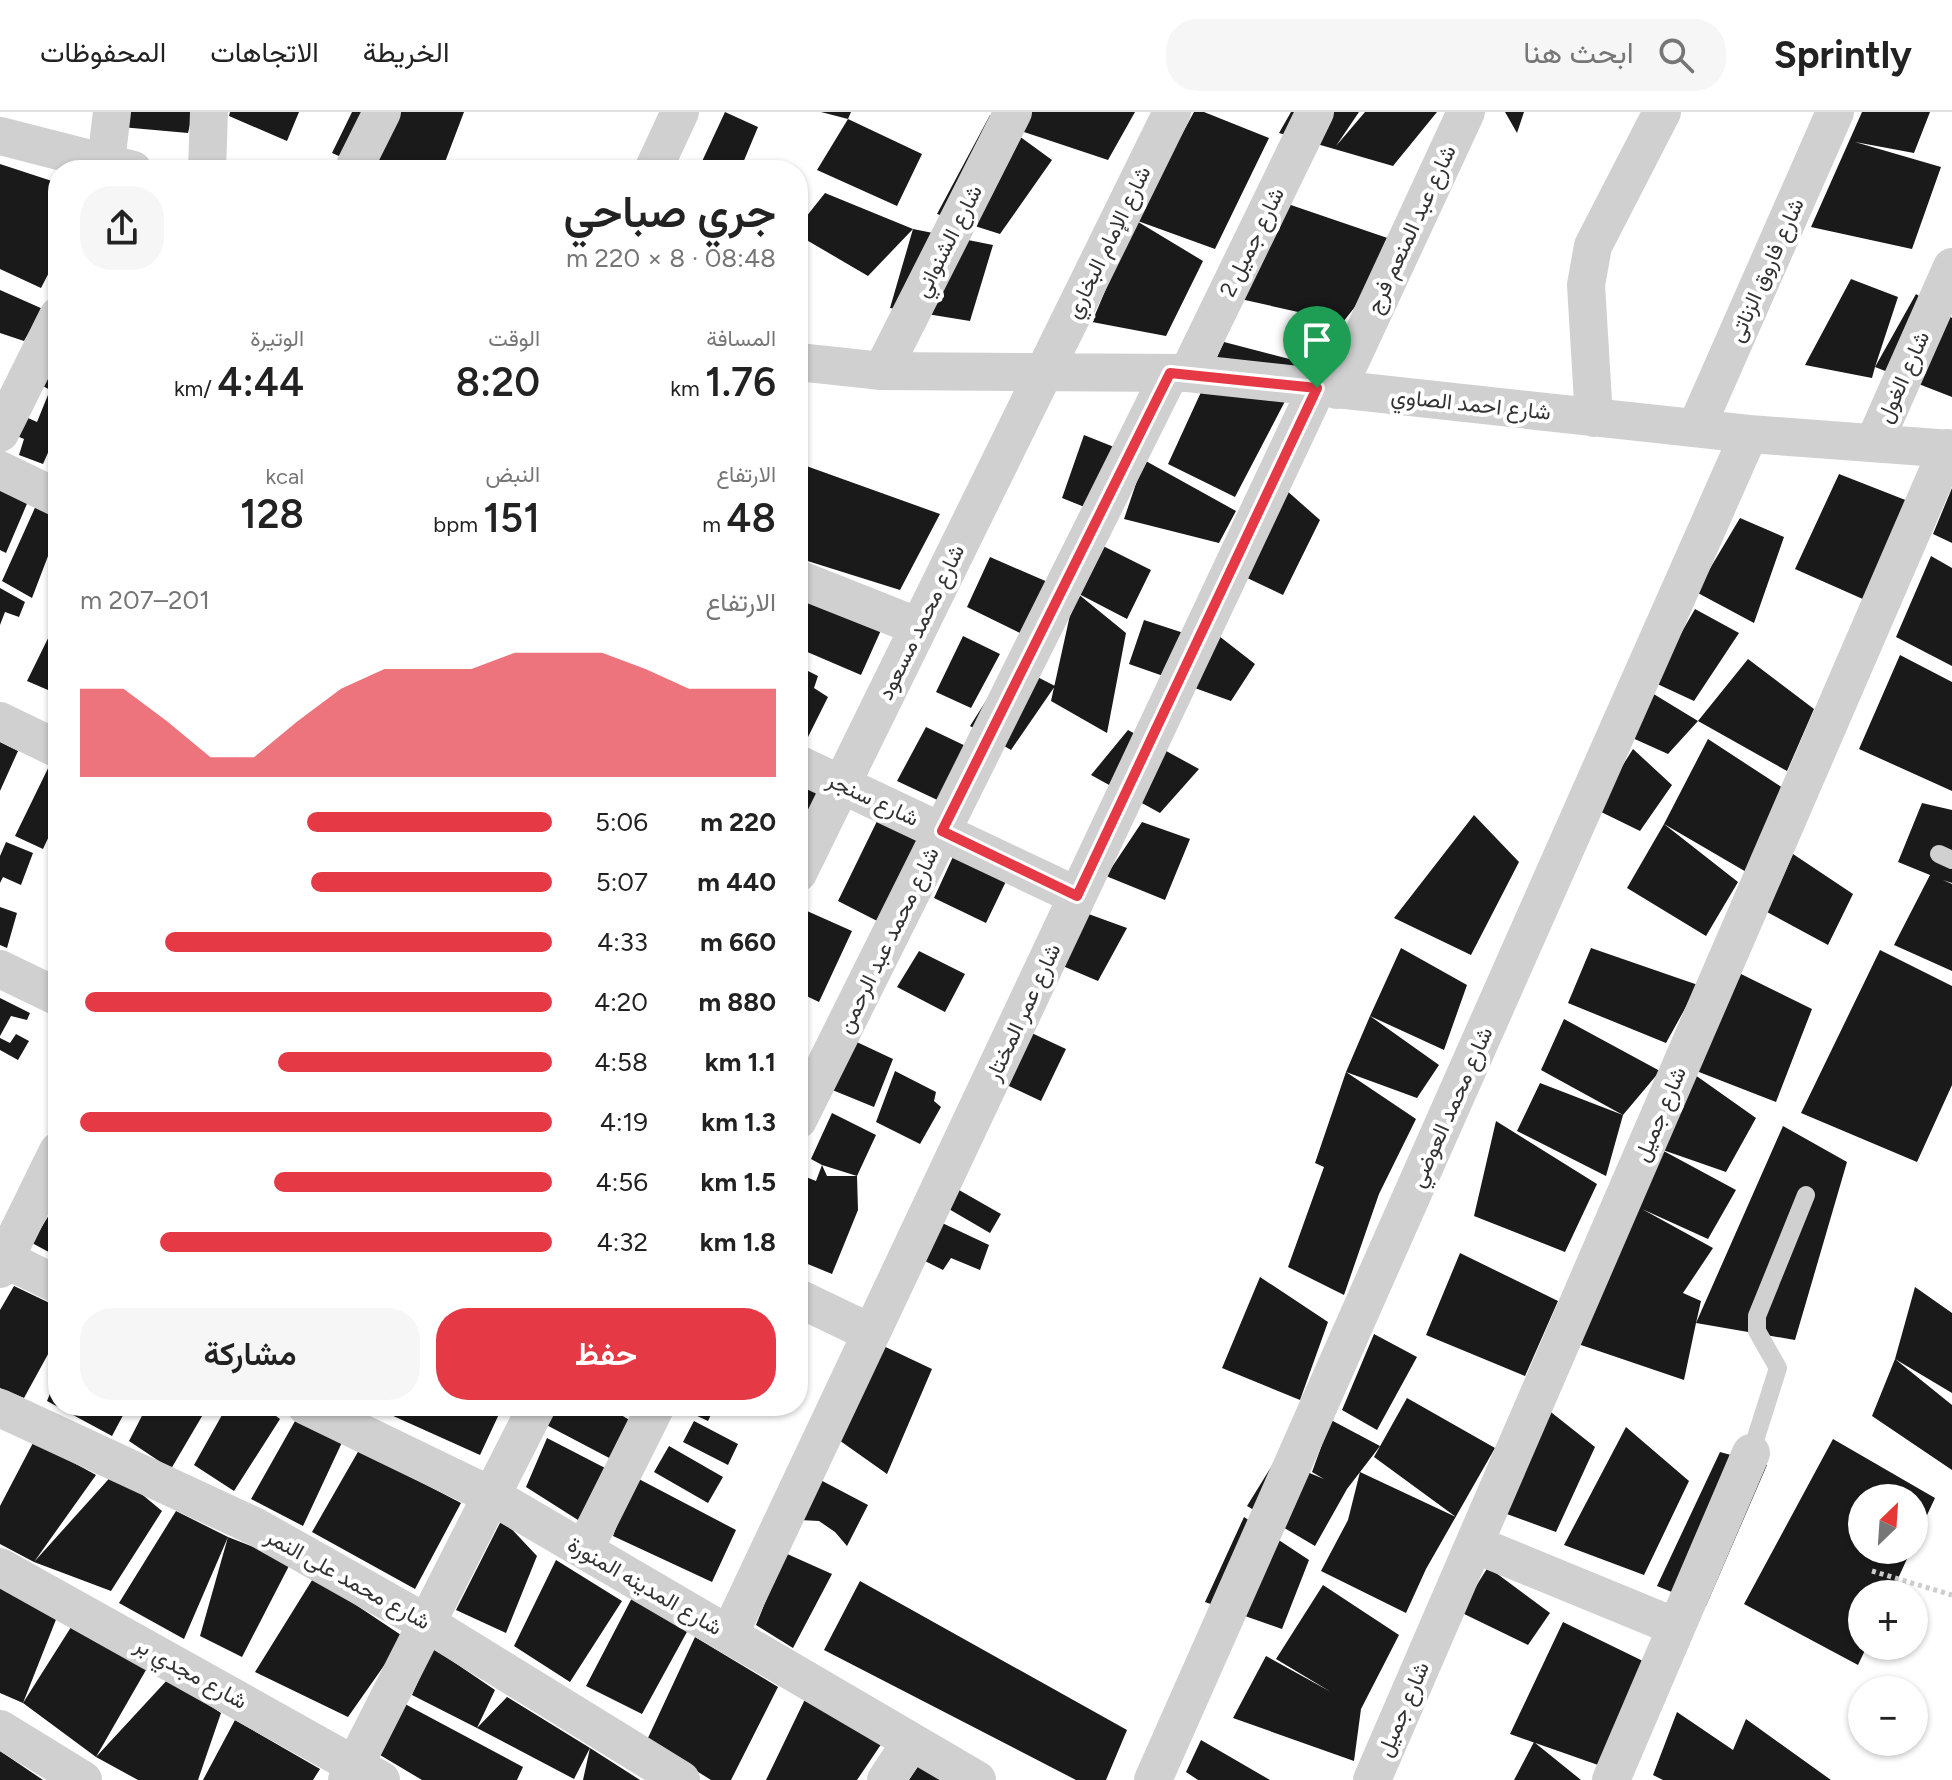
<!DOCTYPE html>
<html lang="ar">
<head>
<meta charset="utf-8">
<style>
	body { margin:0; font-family:Figtree,Vazirmatn,sans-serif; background:#f6f6f6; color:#222; direction:rtl; height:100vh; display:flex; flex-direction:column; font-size:30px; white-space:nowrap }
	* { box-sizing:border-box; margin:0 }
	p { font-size:26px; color:#767676 }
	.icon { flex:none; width:44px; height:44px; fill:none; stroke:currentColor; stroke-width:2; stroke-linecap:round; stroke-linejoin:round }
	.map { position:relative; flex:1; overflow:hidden; direction:ltr }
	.side { position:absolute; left:48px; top:48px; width:760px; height:1256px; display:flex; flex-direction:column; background:#fff; border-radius:32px; box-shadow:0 2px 6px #0004; direction:rtl }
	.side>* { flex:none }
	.needle { width:52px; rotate:25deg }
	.fabs { position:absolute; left:1848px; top:1372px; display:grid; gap:16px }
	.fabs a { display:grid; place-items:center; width:80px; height:80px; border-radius:50%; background:#fff; box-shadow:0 2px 6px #0004; font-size:40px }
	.pin { position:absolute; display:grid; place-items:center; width:68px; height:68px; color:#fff; margin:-82px -34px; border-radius:50% 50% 50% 0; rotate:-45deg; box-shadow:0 0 8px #0007 }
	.pin .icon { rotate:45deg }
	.round { display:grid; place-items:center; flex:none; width:84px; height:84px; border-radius:32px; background:#f6f6f6 }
	.overview { display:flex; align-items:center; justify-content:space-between; height:136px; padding:0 32px }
	h1 { font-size:44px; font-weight:600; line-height:60px }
	.metrics { display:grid; grid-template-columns:repeat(3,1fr); gap:12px; height:136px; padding:8px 32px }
	.metrics div { display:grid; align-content:center }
	.metrics b { font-size:40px; font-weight:600 }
	.metrics small { font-size:22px; font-weight:400 }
	.metrics p { font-size:22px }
	.chart { height:224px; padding:16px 32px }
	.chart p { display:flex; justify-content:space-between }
	.chart svg { width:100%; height:144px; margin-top:8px; fill:#e63946; opacity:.7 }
	.action { display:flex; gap:16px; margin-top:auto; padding:16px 32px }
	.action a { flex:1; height:92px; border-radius:32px; background:#e63946; color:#fff; font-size:32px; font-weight:600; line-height:92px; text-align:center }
	.action a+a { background:#f6f6f6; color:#222 }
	ul { padding:0 32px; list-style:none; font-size:26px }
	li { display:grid; grid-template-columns:128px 96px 1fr; align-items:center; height:60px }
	li i { height:20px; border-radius:10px; background:#e63946 }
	header { display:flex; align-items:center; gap:48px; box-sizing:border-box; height:112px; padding:0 40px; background:#fff; border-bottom:2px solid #e0e0e0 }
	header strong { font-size:38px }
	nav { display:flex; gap:44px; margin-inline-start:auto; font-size:28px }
	.search { width:560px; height:72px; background:#f6f6f6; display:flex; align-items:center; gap:20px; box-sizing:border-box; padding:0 28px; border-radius:32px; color:#767676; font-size:30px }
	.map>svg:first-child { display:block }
	.building { fill:#1a1a1a }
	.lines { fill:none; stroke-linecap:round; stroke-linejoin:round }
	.path { stroke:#cdcdcd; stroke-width:5; stroke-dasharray:4 4; stroke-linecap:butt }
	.service { stroke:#d0d0d0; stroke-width:18 }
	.minor { stroke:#d0d0d0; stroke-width:38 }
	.route-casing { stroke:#fff; stroke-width:16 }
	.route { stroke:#e63946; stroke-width:10 }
	.labels { text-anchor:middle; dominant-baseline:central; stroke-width:8; stroke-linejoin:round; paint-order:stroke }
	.street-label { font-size:22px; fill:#333; stroke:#fff }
</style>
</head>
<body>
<header>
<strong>Sprintly</strong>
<div class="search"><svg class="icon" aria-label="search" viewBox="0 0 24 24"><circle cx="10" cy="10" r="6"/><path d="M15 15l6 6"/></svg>ابحث هنا</div>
<nav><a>الخريطة</a><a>الاتجاهات</a><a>المحفوظات</a></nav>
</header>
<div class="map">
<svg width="1952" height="1668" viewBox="0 0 1952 1668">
	<rect width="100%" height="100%" fill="#fff"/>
	<path class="building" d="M 123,0 L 193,0 L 188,21 L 121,15 Z
		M 230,0 L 299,0 L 287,29 L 229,4 Z
		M 352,0 L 464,0 L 442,58 L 371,58 L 332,41 Z
		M 725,0 L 758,15 L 740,58 L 698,58 Z
		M 821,0 L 851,0 L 848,7 Z
		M 1032,0 L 1135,0 L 1108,48 L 1021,19 Z
		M 1194,0 L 1204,0 L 1269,26 L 1215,137 L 1135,108 L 1203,149 L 1166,224 L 1092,210 L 1135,108 Z
		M 1291,0 L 1359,0 L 1336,34 L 1365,0 L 1437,0 L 1393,54 L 1279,21 Z
		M 1505,0 L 1524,0 L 1517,21 Z
		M 1862,0 L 1930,0 L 1914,41 L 1855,30 L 1941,55 L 1912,137 L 1811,115 Z
		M 990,3 L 1052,48 L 1000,122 L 937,102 Z
		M 848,7 L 922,42 L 897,94 L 817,58 Z
		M 0,52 L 58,71 L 58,143 L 41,176 L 0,157 Z
		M 825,81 L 913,117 L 993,133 L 970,209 L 890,196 L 913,117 L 868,164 L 798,123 L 798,115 Z
		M 1285,91 L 1405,132 L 1343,210 L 1236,186 Z
		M 1851,167 L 1898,185 L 1875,255 L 1916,182 L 1952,206 L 1952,285 L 1875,255 L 1872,266 L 1805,253 Z
		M 0,178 L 43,197 L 24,229 L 0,221 Z
		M 1224,230 L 1305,251 L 1235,385 L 1168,352 Z
		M 58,242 L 58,318 L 43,352 L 19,343 L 24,327 L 17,324 L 28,306 L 37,310 L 50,278 L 43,274 Z
		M 1084,323 L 1114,335 L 1087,396 L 1062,386 Z
		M 1144,348 L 1236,399 L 1219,431 L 1124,407 Z
		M 798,351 L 940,402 L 900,478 L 798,446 Z
		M 0,358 L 32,380 L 6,441 L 0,438 Z
		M 1839,362 L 1908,389 L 1865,488 L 1795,457 Z
		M 1952,376 L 1952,431 L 1933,422 Z
		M 1286,378 L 1320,408 L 1283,483 L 1243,464 Z
		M 38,389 L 58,399 L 58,418 L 32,486 L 2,469 Z
		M 1740,406 L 1784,425 L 1754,511 L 1696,480 Z
		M 1087,426 L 1151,458 L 1127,507 L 1077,481 L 1126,521 L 1107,621 L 1051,589 Z
		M 1931,444 L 1952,456 L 1952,554 L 1896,525 Z
		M 990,445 L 1050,471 L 1026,524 L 967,495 Z
		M 0,476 L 25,490 L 19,505 L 5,500 L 0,513 Z
		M 798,482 L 882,516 L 861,563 L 798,536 Z
		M 1695,497 L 1739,521 L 1694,589 L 1653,570 Z
		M 58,506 L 58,560 L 48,578 L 27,569 Z
		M 1144,508 L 1199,526 L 1169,566 L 1129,552 Z
		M 963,524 L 1000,542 L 971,596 L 936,580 Z
		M 1219,524 L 1255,552 L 1231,589 L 1178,570 Z
		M 1900,543 L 1952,570 L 1952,679 L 1859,637 Z
		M 1748,547 L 1814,597 L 1787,659 L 1698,609 Z
		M 1010,551 L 1055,574 L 1011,638 L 970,614 Z
		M 798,554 L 818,564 L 814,576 L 828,585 L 801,639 L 798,637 Z
		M 1652,581 L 1698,609 L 1668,642 L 1628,624 Z
		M 58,584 L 58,610 L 48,604 Z
		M 926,615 L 974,638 L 948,693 L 897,669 Z
		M 1128,618 L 1199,657 L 1160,701 L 1091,663 Z
		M 1708,627 L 1786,678 L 1748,761 L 1664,712 Z
		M 0,630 L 18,639 L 0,679 Z
		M 1633,637 L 1672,673 L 1640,719 L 1595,697 Z
		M 54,644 L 58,645 L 58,705 L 43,737 L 15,724 Z
		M 798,667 L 826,681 L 798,733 Z
		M 1922,691 L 1952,698 L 1952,771 L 1943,768 L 1952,772 L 1952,859 L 1894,833 L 1930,763 L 1898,750 Z
		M 880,703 L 933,729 L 885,813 L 838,789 Z
		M 1474,703 L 1519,750 L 1471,843 L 1394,806 Z
		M 1142,710 L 1190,727 L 1165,788 L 1106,764 Z
		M 1664,712 L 1738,770 L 1706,824 L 1627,776 Z
		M 6,730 L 33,741 L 21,773 L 3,765 L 0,771 L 0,744 Z
		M 957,736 L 1010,761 L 986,811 L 934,786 Z
		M 1793,742 L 1853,782 L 1828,833 L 1767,800 Z
		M 0,795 L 17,801 L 7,836 L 0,833 Z
		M 798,795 L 852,819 L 819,890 L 798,880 Z
		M 1083,800 L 1127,816 L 1098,869 L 1058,852 Z
		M 58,814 L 58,839 L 50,833 Z
		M 1401,836 L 1467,873 L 1444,938 L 1370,904 L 1439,953 L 1417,986 L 1346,960 L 1416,1007 L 1379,1082 L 1344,1183 L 1288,1155 L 1324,1055 L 1315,1051 L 1346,960 L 1370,904 Z
		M 1591,836 L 1698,873 L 1666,931 L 1568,891 Z
		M 1880,838 L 1952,874 L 1952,973 L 1917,1050 L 1801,1001 Z
		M 919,839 L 965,862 L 945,900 L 897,875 Z
		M 1739,861 L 1812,897 L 1776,990 L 1681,953 L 1756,1006 L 1726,1060 L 1660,1037 L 1681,953 Z
		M 0,886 L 30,901 L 27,908 L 11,904 L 0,924 Z
		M 1564,907 L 1660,959 L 1623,1003 L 1606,1064 L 1517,1019 L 1540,971 L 1623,1003 L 1541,958 Z
		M 1021,916 L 1066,937 L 1041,989 L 996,968 Z
		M 16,922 L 29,929 L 18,948 L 0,938 L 0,926 L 10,931 Z
		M 844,924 L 893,947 L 874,995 L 825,975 Z
		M 895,959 L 936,980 L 934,989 L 941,995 L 920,1032 L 876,1010 Z
		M 832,1001 L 876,1023 L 857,1064 L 822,1053 L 827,1064 L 857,1064 L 858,1098 L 832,1162 L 798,1148 L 798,1070 L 801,1063 L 816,1069 L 822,1053 L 811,1047 Z
		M 1496,1009 L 1597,1072 L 1565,1140 L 1474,1104 Z
		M 1783,1014 L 1847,1050 L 1795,1228 L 1696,1211 L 1684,1268 L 1578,1232 L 1660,1037 L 1736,1078 L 1708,1127 L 1642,1097 L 1713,1136 L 1683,1181 L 1701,1189 L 1696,1211 Z
		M 952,1074 L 1001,1102 L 990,1121 L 942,1093 Z
		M 58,1088 L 58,1145 L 32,1131 Z
		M 938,1109 L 989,1133 L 980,1158 L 951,1146 L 943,1158 L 917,1145 Z
		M 1460,1141 L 1558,1189 L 1525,1264 L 1426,1223 Z
		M 1260,1165 L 1328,1210 L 1300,1288 L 1222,1256 Z
		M 14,1174 L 58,1195 L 58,1224 L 24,1286 L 0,1276 L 0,1198 Z
		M 1915,1175 L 1952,1201 L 1952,1281 L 1895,1247 L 1952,1293 L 1952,1358 L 1872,1304 L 1895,1247 Z
		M 1374,1222 L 1417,1245 L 1377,1318 L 1342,1298 Z
		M 875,1230 L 932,1257 L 887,1362 L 829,1321 Z
		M 58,1262 L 58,1294 L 128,1294 L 112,1324 L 47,1289 Z
		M 1407,1286 L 1495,1336 L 1426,1457 L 1406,1501 L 1321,1459 L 1348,1408 L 1360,1360 L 1456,1405 L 1374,1345 Z
		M 147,1294 L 208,1294 L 171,1357 L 129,1329 Z
		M 227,1294 L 263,1294 L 280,1307 L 234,1379 L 194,1353 Z
		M 371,1294 L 488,1294 L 500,1300 L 480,1343 Z
		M 542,1294 L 607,1294 L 634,1311 L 615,1349 L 535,1307 Z
		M 676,1294 L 715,1294 L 708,1309 Z
		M 1547,1297 L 1595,1335 L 1556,1420 L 1504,1401 Z
		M 299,1302 L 345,1324 L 303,1414 L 251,1387 Z
		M 1331,1308 L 1380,1334 L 1347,1377 L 1315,1434 L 1247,1394 L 1276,1347 L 1324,1367 L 1312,1360 Z
		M 694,1309 L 738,1332 L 728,1353 L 683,1330 Z
		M 1626,1315 L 1689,1369 L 1644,1463 L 1564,1433 Z
		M 547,1326 L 607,1357 L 578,1408 L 526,1375 Z
		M 1833,1327 L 1935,1386 L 1914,1431 L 1914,1386 L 1862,1386 L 1862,1438 L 1911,1438 L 1891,1482 L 1862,1482 L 1862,1534 L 1867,1534 L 1858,1553 L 1744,1492 Z
		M 34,1329 L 96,1363 L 34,1450 L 0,1432 L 0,1394 Z
		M 669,1334 L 723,1365 L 708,1391 L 654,1360 Z
		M 359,1338 L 461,1391 L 415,1477 L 312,1420 Z
		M 1720,1340 L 1767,1353 L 1706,1494 L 1657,1474 Z
		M 115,1360 L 162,1399 L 111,1479 L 34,1450 Z
		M 811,1363 L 868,1393 L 847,1434 L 835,1420 L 819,1409 L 800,1408 Z
		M 635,1365 L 736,1418 L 712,1470 L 613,1424 Z
		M 176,1399 L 228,1425 L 184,1527 L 119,1491 Z
		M 1244,1405 L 1309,1448 L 1282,1517 L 1205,1490 Z
		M 502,1407 L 537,1444 L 506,1521 L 456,1498 Z
		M 228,1425 L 291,1450 L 242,1545 L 200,1524 Z
		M 785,1441 L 832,1462 L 793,1536 L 756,1513 Z
		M 556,1448 L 622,1489 L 570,1570 L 514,1534 Z
		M 1488,1455 L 1550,1501 L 1528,1533 L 1460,1500 Z
		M 314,1465 L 404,1525 L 348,1605 L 255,1560 Z
		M 860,1469 L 1127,1618 L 1106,1668 L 1076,1668 L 824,1538 Z
		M 0,1472 L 57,1505 L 23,1591 L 0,1581 Z
		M 1323,1473 L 1399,1523 L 1361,1597 L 1354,1649 L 1233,1606 L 1266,1544 L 1331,1580 L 1276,1547 Z
		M 634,1482 L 688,1518 L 642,1602 L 586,1574 Z
		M 1563,1510 L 1645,1550 L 1601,1654 L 1510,1622 Z
		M 73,1512 L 150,1551 L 96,1645 L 23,1591 Z
		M 695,1525 L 778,1575 L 731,1668 L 711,1668 L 647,1628 Z
		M 433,1536 L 495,1578 L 477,1616 L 412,1583 Z
		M 169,1566 L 221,1601 L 198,1668 L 138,1668 L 96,1645 Z
		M 808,1581 L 882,1631 L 857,1668 L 766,1668 Z
		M 507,1585 L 590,1636 L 640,1668 L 583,1668 L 590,1636 L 574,1667 L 477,1616 Z
		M 405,1592 L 523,1655 L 517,1668 L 422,1668 L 375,1640 Z
		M 1677,1600 L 1733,1638 L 1746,1607 L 1831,1668 L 1663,1668 L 1653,1663 Z
		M 235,1608 L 320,1657 L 313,1668 L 203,1668 Z
		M 1201,1628 L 1270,1668 L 1198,1668 L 1186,1660 Z
		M 1534,1630 L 1581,1668 L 1514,1668 Z
		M 0,1639 L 43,1668 L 0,1668 Z
		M 919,1653 L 943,1668 L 909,1668 Z"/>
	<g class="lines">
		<path class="path" d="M 1872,1459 L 1952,1483"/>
		<path class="service" d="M 1939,742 L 1952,748
			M 1751,1341 L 1778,1256 L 1757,1219 L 1757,1204 L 1806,1083"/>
		<path class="minor" d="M 0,24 L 133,58
			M 106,50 L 112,0
			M 207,58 L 209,0
			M 353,58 L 382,0
			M 653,58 L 680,0
			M 798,250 L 882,259 L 1188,261 L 1749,322 L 1952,337
			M 882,259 L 1013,0
			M 1188,261 L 1315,0
			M 1337,278 L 1466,0
			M 1594,306 L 1586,173 L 1593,134 L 1662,0
			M 1696,316 L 1835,0
			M 0,321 L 58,204
			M 1874,331 L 1952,155
			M 0,358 L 58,386
			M 798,467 L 919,515
			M 0,609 L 58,637
			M 798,652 L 1077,784
			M 798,761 L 1172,0
			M 0,857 L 58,885
			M 798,1008 L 1170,261
			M 5,1147 L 58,1173
			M 0,1157 L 58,1039
			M 798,1186 L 871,1221
			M 306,1294 L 492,1384 L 977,1668
			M 0,1296 L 256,1415 L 428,1512 L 681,1668
			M 1474,1432 L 1676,1515
			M 584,1438 L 656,1294
			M 0,1455 L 381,1668
			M 729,1523 L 1317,276
			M 0,1617 L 83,1668
			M 347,1668 L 537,1294
			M 886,1668 L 911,1630
			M 1153,1668 L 1749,322
			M 1372,1668 L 1948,336
			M 1611,1668 L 1751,1341"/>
	</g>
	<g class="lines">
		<defs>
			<path id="route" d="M 1170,261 L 1317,276 L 1077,784 L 942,719 Z"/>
		</defs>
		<use href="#route" class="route-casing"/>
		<use href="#route" class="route"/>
	</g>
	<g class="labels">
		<g class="street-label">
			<text transform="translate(1411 117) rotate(-65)">شارع عبد المنعم فرج</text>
			<text transform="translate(948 129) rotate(-63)">شارع الشنواني</text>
			<text transform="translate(1108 130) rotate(-64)">شارع الإمام البخاري</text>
			<text transform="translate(1252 130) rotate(-64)">شارع جميل 2</text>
			<text transform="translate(1766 158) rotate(-66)">شارع فاروق الزناتى</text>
			<text transform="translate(1903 265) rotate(-66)">شارع الغول</text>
			<text transform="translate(1471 292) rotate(6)">شارع احمد الصاوي</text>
			<text transform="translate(921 510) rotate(-64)">شارع محمد مسعود</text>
			<text transform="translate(873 687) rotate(25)">شارع سنجر</text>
			<text transform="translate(888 828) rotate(-64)">شارع محمد عبد الرحمن</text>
			<text transform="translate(1023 900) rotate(-65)">شارع عمر المختار</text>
			<text transform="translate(1451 995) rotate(-66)">شارع محمد العوضي</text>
			<text transform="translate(1660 1002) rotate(-67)">شارع جميل</text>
			<text transform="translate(348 1467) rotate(29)">شارع محمد على النمر</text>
			<text transform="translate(645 1474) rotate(30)">شارع المدينه المنورة</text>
			<text transform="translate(191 1561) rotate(29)">شارع مجدي بر</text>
			<text transform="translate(1403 1597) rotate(-67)">شارع جميل</text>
		</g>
	</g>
</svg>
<div class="fabs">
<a><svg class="needle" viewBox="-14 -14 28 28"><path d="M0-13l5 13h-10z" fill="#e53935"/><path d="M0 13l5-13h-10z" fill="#767676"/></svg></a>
<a>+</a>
<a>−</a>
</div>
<div class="pin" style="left:1317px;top:276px;background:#1e9e55"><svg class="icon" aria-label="arrive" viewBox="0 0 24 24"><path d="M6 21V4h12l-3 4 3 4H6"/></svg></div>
<section class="side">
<div class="overview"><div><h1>جري صباحي</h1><p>08:48 · 8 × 220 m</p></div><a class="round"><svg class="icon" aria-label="share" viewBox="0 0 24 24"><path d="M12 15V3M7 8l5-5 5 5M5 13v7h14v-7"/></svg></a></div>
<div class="metrics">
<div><p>المسافة</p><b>1.76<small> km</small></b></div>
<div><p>الوقت</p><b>8:20</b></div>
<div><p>الوتيرة</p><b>4:44<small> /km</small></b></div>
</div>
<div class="metrics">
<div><p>الارتفاع</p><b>48<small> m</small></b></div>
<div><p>النبض</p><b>151<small> bpm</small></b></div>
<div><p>kcal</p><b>128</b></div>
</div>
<div class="chart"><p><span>الارتفاع</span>201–207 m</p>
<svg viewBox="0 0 160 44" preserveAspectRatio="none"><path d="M0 44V17L10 17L20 27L30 38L40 38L50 27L60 17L70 11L80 11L90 11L100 6L110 6L120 6L130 11L140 17L150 17L160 17V44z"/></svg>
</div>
<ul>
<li><b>220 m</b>5:06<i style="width:52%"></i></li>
<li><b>440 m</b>5:07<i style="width:51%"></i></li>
<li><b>660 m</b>4:33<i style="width:82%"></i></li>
<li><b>880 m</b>4:20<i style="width:99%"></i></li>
<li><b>1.1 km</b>4:58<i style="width:58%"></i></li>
<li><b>1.3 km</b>4:19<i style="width:100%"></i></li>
<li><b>1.5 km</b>4:56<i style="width:59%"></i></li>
<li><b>1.8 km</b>4:32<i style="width:83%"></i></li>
</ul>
<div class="action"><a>حفظ</a><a>مشاركة</a></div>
</section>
</div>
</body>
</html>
